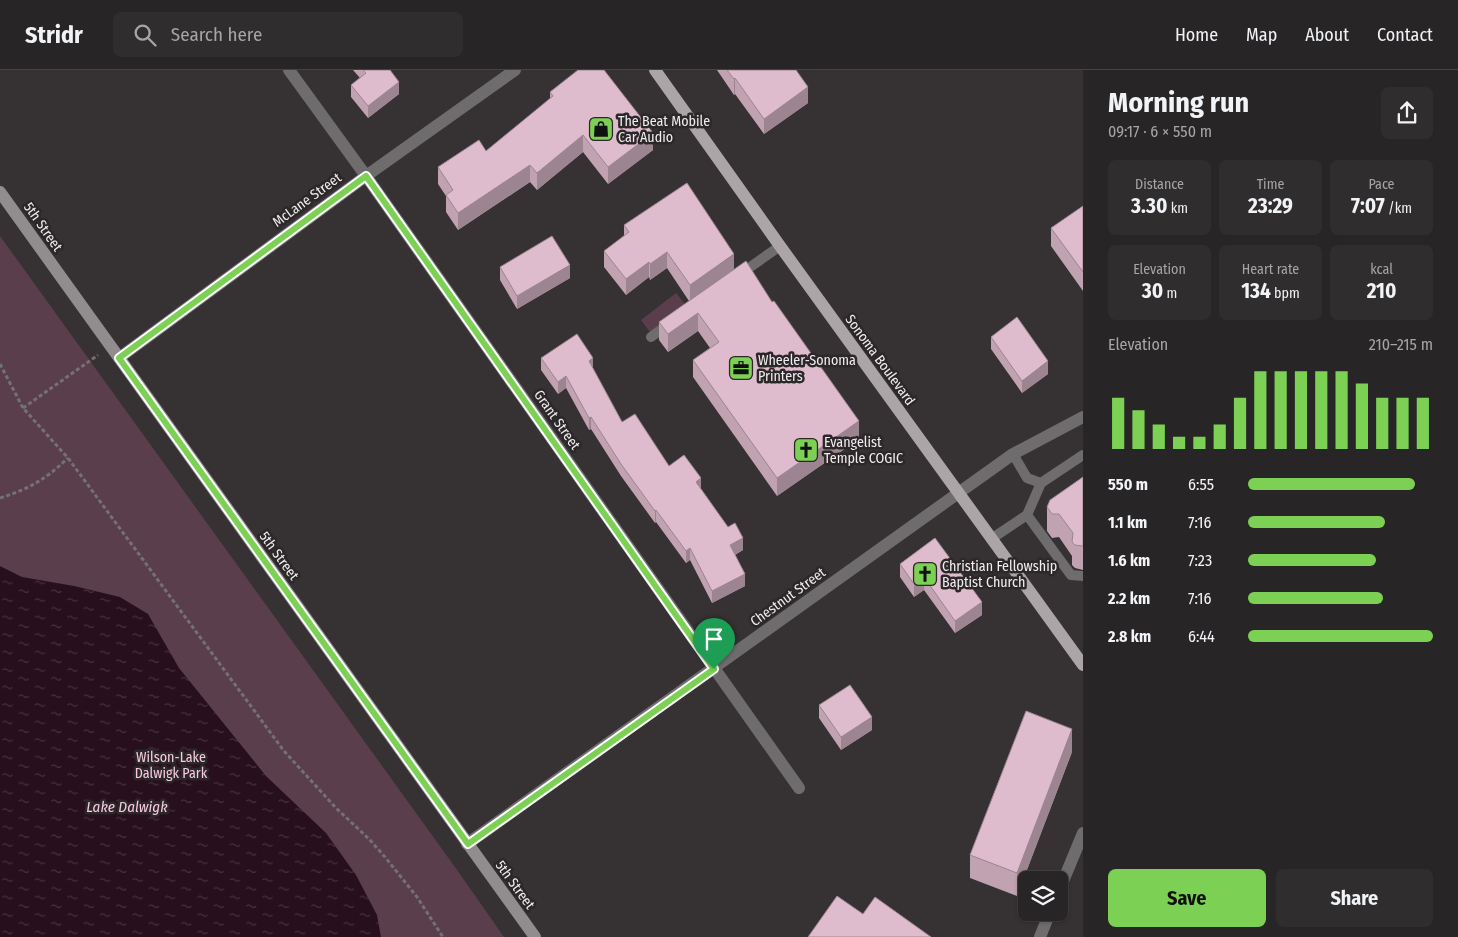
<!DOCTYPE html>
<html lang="en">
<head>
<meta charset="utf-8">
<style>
	body { margin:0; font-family:"Fira Sans Condensed",sans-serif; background:#302d2e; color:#f1f3f6; height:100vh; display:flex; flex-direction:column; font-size:19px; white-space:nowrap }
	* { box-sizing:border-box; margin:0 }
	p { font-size:16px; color:#a5a5a7 }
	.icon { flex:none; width:28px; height:28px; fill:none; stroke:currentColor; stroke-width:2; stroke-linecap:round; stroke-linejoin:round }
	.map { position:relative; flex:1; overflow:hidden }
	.details { display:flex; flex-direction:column; background:#282526; width:375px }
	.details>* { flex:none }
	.controls { position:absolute; left:1018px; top:801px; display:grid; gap:10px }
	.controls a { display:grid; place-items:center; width:50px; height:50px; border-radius:8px; background:#282526; box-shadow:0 1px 4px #0004,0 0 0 1px #444243; font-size:25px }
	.pin { position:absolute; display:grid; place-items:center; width:42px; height:42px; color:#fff; margin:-51px -21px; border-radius:50% 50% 50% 0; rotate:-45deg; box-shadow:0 0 5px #0007 }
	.pin .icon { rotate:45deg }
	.round { display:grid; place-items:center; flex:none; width:52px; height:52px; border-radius:8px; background:#302d2e }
	.head { display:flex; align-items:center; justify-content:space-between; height:85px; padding:0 25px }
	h1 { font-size:28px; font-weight:700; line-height:38px }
	.metrics { display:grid; grid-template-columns:repeat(3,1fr); gap:8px; height:85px; padding:5px 25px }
	.metrics div { display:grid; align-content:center; border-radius:8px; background:#302d2e; text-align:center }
	.metrics b { font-size:21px; font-weight:700 }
	.metrics small { font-size:14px; font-weight:400 }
	.metrics p { font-size:14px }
	.chart { height:140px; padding:10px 25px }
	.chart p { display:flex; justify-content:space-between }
	.chart svg { width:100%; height:90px; margin-top:5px; stroke:#7cd155; stroke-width:6 }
	.cta { display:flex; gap:10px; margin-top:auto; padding:10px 25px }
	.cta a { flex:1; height:58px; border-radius:8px; background:#7cd155; color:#111; font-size:20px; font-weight:700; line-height:58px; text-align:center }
	.cta a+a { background:#302d2e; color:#f1f3f6 }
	ul { padding:0 25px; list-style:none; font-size:16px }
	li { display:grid; grid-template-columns:80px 60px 1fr; align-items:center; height:38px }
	li i { height:12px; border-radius:6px; background:#7cd155 }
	header { display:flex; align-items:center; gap:30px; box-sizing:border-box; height:70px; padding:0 25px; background:#282526; border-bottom:1px solid #444243 }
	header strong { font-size:24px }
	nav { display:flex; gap:28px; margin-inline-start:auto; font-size:18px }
	.search { width:350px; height:45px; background:#302d2e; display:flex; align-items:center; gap:12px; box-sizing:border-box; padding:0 18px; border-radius:8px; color:#a5a5a7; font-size:19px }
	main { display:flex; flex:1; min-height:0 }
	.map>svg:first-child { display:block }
	.green { fill:#5a3e4c }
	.water { fill:url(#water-ripples) }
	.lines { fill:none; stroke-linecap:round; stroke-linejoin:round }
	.path { stroke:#757072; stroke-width:3; stroke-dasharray:4 2.5; stroke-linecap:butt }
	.lane { stroke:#6f6c6e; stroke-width:10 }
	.street { stroke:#6f6c6e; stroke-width:12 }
	.secondary { stroke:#918d8f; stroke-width:12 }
	.primary { stroke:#aba5a8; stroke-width:12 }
	.wall { fill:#c0a2b0 }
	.shaded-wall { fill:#9c8490 }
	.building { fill:#dfbccd; stroke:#9c8490 }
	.route-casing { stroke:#fff; stroke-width:10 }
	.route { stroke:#7cd155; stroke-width:6 }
	.labels { text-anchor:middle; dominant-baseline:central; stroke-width:5; stroke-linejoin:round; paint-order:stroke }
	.poi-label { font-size:14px; fill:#f1edef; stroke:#2c2729; text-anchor:start }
	.street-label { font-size:14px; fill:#f1edef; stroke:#2c2729 }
	.park-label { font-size:14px; fill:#f9cae1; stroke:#2c2729 }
	.water-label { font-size:15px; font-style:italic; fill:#f8c9e0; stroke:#2c2729 }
</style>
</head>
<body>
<header>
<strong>Stridr</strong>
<div class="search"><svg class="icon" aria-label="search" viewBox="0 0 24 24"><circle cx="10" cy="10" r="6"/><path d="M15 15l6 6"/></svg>Search here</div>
<nav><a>Home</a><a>Map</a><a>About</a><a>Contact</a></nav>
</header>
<main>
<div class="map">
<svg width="1083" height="867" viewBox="0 0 1083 867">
	<defs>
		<pattern id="water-ripples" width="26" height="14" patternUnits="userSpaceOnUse" patternTransform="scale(1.25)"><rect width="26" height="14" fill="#280f1d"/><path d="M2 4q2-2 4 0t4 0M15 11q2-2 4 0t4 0" fill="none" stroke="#48323e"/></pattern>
	</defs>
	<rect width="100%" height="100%" fill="#363133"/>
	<path class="green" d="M 0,166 L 455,797 L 504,867 L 0,867 Z
		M 676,223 L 689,239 L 653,266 L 641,250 Z"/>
	<path class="water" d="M 0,496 L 22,507 L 74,516 L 120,527 L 148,544 L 179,598 L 266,706 L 326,763 L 356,805 L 377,845 L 381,867 L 0,867 Z"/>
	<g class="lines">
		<path class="path" d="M 0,294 L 23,338 L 68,388 L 284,681 L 336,738 L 369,769 L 385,787 L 417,827 L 443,867
			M 23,338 L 98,285
			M 0,428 C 29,419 46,409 68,388"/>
		<path class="lane" d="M 739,205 L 780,176
			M 651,267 L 670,253
			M 1013,384 L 1027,408 L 1041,413 L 1083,385
			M 1027,445 L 1071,505 L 1083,506
			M 991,469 L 1027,445 L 1041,413"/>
		<path class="street" d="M 289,0 L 366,106 L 799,718
			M 119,288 L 366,106 L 515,0
			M 467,774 L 1013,384 L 1083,347
			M 1059,821 L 1083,763
			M 1040,867 L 1050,842"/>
		<path class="secondary" d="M 0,122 L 535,867"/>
		<path class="primary" d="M 655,0 L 780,176 L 1083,595"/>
	</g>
	<path class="wall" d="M 353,0 L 390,0 L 399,24 L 368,48 L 351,27 L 351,15 L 360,8 Z
		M 717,0 L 796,0 L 808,33 L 764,64 L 735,24 L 734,25 Z
		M 550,22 L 653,80 L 608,114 L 583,82 L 537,120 L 530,112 L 458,160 L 446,142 L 446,126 L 438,114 L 438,97 L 486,81 L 550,29 Z
		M 1083,136 L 1083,221 L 1051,176 L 1051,158 Z
		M 624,155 L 734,200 L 859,369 L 777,426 L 693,307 L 693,290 L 710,278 L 698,261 L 668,282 L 659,270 L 659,252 L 689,231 L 667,198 L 650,210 L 649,207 L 626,225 L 604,197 L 604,181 L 624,166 Z
		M 500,197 L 570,208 L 517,239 L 500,210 Z
		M 991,267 L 1048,304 L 1022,323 L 991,279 Z
		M 541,288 L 593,298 L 622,352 L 669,396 L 701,419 L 743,480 L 735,485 L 745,516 L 712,533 L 690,490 L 686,493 L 656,452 L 655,453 L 621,406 L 591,359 L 589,360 L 566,318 L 558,324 L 541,300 Z
		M 1083,407 L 1083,500 L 1075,498 L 1072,495 L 1072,486 L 1059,467 L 1052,468 L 1047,461 L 1047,437 Z
		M 935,468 L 982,545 L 955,563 L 924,520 L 914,527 L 900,507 L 900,494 Z
		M 819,635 L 872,660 L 841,680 L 819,648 Z
		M 1072,682 L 1017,826 L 970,808 L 970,785 Z"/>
	<path class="shaded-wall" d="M 735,8 L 735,24 L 734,25 L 734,9 Z
		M 399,12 L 399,24 L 368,48 L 368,36 Z
		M 808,17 L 808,33 L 764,64 L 764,49 Z
		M 653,63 L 653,80 L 608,114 L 608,97 Z
		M 583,65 L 583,82 L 537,120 L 537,103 Z
		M 530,95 L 530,112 L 458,160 L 458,143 Z
		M 667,182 L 667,198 L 650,210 L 650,194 Z
		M 734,184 L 734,200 L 690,231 L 690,215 Z
		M 649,192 L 649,207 L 626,225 L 626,209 Z
		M 570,195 L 570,208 L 517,239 L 517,226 Z
		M 698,243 L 698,261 L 668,282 L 668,264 Z
		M 593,288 L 593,300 L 589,291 Z
		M 1048,291 L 1048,304 L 1022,323 L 1022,311 Z
		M 566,306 L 566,318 L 558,324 L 558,312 Z
		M 591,347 L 591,359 L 589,360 L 589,348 Z
		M 859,351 L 859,369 L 777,426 L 777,408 Z
		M 701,408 L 701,420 L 696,412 Z
		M 656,440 L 656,452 L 655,453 L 655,441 Z
		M 743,468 L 743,480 L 730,487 L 730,475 Z
		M 690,478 L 690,490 L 686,493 L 686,481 Z
		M 745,504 L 745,516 L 712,533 L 712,521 Z
		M 924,507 L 924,520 L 914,527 L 914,514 Z
		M 982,532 L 982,545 L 955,563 L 955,551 Z
		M 872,647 L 872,660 L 841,680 L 841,667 Z
		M 1072,659 L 1072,682 L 1017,826 L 1017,803 Z"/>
	<path class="building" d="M 363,0 L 390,0 L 399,12 L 368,36 L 351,15 L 366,3 Z
		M 578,0 L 604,0 L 653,63 L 608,97 L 583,65 L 537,103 L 530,95 L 458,143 L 446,125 L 453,120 L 438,97 L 479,70 L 486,81 L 553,26 L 550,22 Z
		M 727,0 L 796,0 L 808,17 L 764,49 L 735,8 L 734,9 Z
		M 687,113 L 734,184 L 690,215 L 667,182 L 650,194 L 649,192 L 626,209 L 604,181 L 629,162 L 624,155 Z
		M 1083,136 L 1083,202 L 1051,158 Z
		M 552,166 L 570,195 L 517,226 L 500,197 Z
		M 746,191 L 772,232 L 774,231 L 859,351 L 777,408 L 693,290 L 719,272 L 698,243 L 668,264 L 659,252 Z
		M 1017,247 L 1048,291 L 1022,311 L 991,267 Z
		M 577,264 L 593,288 L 589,291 L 622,352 L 635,344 L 669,396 L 684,385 L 701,408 L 696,412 L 728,457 L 735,453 L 743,468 L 730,475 L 745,504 L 712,521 L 690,478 L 686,481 L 656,440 L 655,441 L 621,394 L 591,347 L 589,348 L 566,306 L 558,312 L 541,288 Z
		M 1083,407 L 1083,476 L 1075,475 L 1072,472 L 1073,463 L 1059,444 L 1052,444 L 1047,437 L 1050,430 Z
		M 935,468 L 982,532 L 955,551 L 924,507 L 914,514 L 900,494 Z
		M 850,615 L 872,647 L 841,667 L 819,635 Z
		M 1026,641 L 1072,659 L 1017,803 L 970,785 Z
		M 837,826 L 863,844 L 875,827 L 931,867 L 808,867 Z"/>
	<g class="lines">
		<defs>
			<path id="route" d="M 366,106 L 714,599 L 468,774 L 119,288 Z"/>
		</defs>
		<use href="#route" class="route-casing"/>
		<use href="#route" class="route"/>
	</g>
	<defs>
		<symbol id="shop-square" viewBox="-11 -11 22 22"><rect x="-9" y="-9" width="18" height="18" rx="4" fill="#7cd155" stroke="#2c2729"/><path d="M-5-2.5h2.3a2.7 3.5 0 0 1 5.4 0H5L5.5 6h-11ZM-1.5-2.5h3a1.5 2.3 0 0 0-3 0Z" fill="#111"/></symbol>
		<symbol id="office-square" viewBox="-11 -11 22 22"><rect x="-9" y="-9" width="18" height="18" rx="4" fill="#7cd155" stroke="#2c2729"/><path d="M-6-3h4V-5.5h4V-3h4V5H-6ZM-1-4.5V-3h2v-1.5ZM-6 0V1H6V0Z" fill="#111"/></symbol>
		<symbol id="church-square" viewBox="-11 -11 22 22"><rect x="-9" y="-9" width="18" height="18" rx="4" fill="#7cd155" stroke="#2c2729"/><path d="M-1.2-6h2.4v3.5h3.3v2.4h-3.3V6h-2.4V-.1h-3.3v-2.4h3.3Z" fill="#111"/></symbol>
	</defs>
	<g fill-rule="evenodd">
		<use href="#shop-square" x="587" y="45" width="28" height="28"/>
		<use href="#office-square" x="727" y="284" width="28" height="28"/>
		<use href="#church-square" x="792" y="366" width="28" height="28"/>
		<use href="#church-square" x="911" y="490" width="28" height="28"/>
	</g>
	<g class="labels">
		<g class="poi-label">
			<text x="618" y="51">The Beat Mobile<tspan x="618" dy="16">Car Audio</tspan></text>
			<text x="758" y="290">Wheeler-Sonoma<tspan x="758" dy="16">Printers</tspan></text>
			<text x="824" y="372">Evangelist<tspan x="824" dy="16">Temple COGIC</tspan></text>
			<text x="942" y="496">Christian Fellowship<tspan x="942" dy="16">Baptist Church</tspan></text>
		</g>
		<g class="street-label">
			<text transform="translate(307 130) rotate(-36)">McLane Street</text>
			<text transform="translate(43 157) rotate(55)">5th Street</text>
			<text transform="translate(880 290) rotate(54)">Sonoma Boulevard</text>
			<text transform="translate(557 350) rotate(55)">Grant Street</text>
			<text transform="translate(279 486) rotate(54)">5th Street</text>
			<text transform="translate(788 527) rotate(-36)">Chestnut Street</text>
			<text transform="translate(515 815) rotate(54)">5th Street</text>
		</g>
		<g class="park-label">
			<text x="171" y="687">Wilson-Lake<tspan x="171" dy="16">Dalwigk Park</tspan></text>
		</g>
		<g class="water-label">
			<text x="127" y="737">Lake Dalwigk</text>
		</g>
	</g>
</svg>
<div class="controls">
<a><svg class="icon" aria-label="layers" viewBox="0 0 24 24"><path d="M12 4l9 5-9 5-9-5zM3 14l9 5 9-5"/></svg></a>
</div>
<div class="pin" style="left:714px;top:599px;background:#1e9e55"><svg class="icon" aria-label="arrive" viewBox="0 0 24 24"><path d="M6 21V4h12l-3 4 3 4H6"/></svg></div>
</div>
<section class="details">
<div class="head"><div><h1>Morning run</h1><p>09:17 · 6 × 550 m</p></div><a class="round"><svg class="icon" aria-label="share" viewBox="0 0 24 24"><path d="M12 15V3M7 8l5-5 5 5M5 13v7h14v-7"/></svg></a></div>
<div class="metrics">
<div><p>Distance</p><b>3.30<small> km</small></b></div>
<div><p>Time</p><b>23:29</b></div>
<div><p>Pace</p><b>7:07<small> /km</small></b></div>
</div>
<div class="metrics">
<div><p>Elevation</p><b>30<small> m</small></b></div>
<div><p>Heart rate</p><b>134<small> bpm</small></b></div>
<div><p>kcal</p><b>210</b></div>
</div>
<div class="chart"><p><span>Elevation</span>210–215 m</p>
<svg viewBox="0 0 160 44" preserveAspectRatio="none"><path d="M5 44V19M15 44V25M25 44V32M35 44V38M45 44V38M55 44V32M65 44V19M75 44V6M85 44V6M95 44V6M105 44V6M115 44V6M125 44V12M135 44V19M145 44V19M155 44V19"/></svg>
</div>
<ul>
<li><b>550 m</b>6:55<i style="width:90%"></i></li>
<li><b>1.1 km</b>7:16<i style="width:74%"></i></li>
<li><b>1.6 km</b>7:23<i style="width:69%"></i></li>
<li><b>2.2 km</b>7:16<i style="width:73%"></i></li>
<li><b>2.8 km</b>6:44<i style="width:100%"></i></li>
</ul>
<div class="cta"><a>Save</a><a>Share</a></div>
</section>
</main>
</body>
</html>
